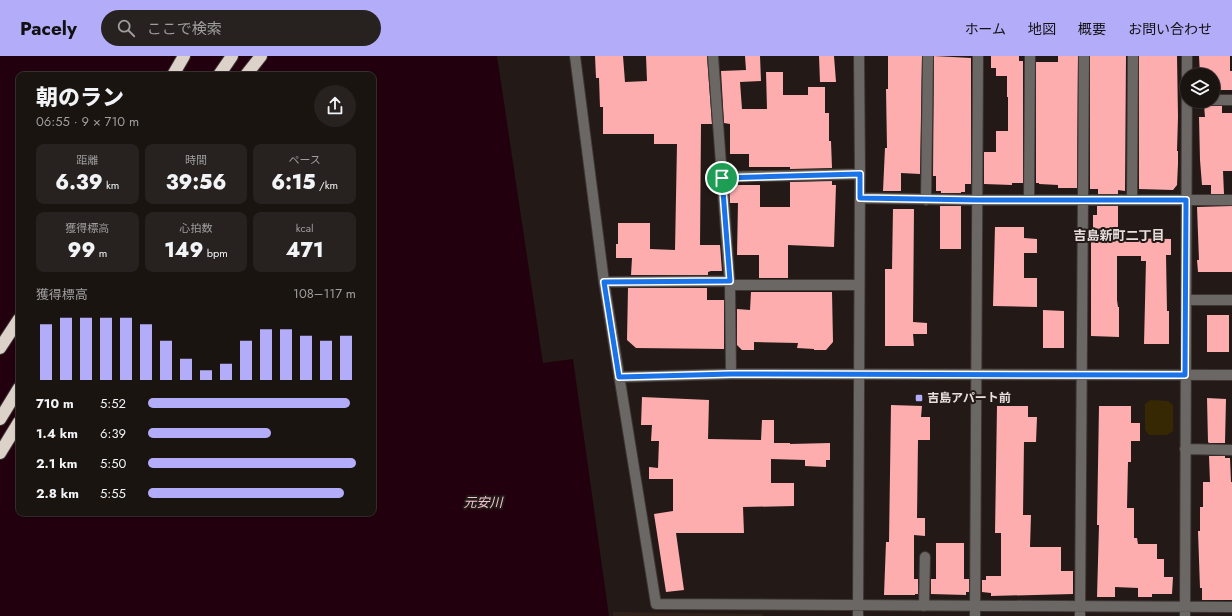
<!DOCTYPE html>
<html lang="ja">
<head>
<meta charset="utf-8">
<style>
	body { margin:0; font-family:Jost,"Noto Sans JP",sans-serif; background:#27211f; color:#f1f3f6; height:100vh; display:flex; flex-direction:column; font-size:15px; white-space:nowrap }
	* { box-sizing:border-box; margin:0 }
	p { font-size:13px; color:#9f9e9f }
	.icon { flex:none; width:22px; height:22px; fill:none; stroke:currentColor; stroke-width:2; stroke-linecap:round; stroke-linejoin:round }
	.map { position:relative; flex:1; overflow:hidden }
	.side { position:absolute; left:16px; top:16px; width:360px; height:444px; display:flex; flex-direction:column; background:#1a1411; border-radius:8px; box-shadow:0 1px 3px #0004,0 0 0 1px #383331 }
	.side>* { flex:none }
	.tools { position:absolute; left:1180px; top:12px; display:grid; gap:8px }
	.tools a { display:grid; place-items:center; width:40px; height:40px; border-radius:50%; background:#1a1411; box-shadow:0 1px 3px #0004,0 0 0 1px #383331; font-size:20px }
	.pin { position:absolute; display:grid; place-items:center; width:34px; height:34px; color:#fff; margin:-17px; border:2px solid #fff; border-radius:50%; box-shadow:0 1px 4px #0007 }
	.round { display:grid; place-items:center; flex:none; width:42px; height:42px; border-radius:21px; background:#27211f }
	.summary { display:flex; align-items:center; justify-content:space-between; height:68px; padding:0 20px }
	h1 { font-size:22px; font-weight:800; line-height:30px }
	.metrics { display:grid; grid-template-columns:repeat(3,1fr); gap:6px; height:68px; padding:4px 20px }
	.metrics div { display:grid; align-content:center; border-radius:8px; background:#27211f; text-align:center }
	.metrics b { font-size:20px; font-weight:800 }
	.metrics small { font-size:11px; font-weight:400 }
	.metrics p { font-size:11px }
	.chart { height:112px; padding:8px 20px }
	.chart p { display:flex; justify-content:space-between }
	.chart svg { width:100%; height:72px; margin-top:4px; stroke:#b3adf9; stroke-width:6 }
	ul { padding:0 20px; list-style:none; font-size:13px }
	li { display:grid; grid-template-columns:64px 48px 1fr; align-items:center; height:30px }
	li i { height:10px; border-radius:5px; background:#b3adf9 }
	header { display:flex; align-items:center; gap:24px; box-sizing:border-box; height:56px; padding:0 20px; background:#b3adf9; color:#111 }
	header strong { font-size:19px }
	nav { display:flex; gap:22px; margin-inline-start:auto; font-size:14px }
	.search { width:280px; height:36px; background:#27211f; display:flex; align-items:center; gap:10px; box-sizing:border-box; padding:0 14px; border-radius:22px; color:#9f9e9f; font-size:15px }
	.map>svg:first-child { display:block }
	.built { fill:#30211b }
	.green { fill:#362803 }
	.water { fill:#22000e; fill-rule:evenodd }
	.building { fill:#fdadae }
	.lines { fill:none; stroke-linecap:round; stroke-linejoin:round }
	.minor-casing { stroke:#3e3633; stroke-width:12 }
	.highway-casing { stroke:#3e3633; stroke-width:14 }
	.minor { stroke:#6b6764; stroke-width:10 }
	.highway { stroke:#dcd2c9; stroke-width:12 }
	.route-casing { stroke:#fff; stroke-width:8 }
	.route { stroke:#1a73e8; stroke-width:5 }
	.poi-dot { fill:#b3adf9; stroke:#231a17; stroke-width:1.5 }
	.labels { text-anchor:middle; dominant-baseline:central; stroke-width:4; stroke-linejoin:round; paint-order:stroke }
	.poi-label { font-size:12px; font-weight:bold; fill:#e7e0de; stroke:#231a17; text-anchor:start }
	.neighbourhood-label { font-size:13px; font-weight:bold; fill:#e7e0de; stroke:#231a17 }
	.water-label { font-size:13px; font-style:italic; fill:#f4c3d4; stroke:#231a17 }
</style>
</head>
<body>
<header>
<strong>Pacely</strong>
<div class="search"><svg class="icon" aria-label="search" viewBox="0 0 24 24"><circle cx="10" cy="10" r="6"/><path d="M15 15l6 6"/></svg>ここで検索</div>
<nav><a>ホーム</a><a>地図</a><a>概要</a><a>お問い合わせ</a></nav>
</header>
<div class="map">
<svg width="1232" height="560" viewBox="0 0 1232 560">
	<rect width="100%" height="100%" fill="#231a17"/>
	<path class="built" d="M 613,556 L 763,558 L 763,560 L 613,560 Z"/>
	<path class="green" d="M 1150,344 L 1168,345 L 1173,349 L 1173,375 L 1167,379 L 1149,379 L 1145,374 L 1145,348 Z"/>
	<path class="water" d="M 0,0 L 497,0 L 543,307 L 573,303 L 609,560 L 0,560 ZM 19,19 L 373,19 L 373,457 L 19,457 Z"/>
	<path class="building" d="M 595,0 L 623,0 L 625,26 L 647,25 L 646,0 L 707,0 L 712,68 L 701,68 L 700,189 L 720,189 L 722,215 L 711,215 L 708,216 L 708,219 L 631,219 L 632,202 L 616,202 L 616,188 L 618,188 L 618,167 L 650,167 L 650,193 L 675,194 L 677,88 L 654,88 L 654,78 L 603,78 L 603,51 L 600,51 L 599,22 L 596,22 Z
		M 745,0 L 760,0 L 761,25 L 740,26 L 742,53 L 767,53 L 766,16 L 783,16 L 783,39 L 808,39 L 808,31 L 825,31 L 825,57 L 829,57 L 829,85 L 831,85 L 832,112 L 790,113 L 790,111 L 749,111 L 749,98 L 730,98 L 730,68 L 724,67 L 721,15 L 746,14 Z
		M 819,0 L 834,0 L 836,26 L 820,26 Z
		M 888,0 L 922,0 L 920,118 L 901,117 L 901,135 L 883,135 L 885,92 L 887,92 L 886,33 L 888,33 Z
		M 934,0 L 971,2 L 971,128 L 965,128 L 965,136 L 961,136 L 961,137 L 941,137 L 941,135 L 936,135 L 936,120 L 933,120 Z
		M 991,0 L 1019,0 L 1019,5 L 1023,5 L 1023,127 L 1012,127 L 1012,129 L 984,128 L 984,96 L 996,96 L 996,75 L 1008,75 L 1008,41 L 1007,41 L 1007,20 L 996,20 L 996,12 L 991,12 Z
		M 1058,0 L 1078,0 L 1077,132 L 1058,132 L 1058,129 L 1039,128 L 1039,127 L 1036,127 L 1036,6 L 1058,6 Z
		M 1090,0 L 1126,0 L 1125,135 L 1118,134 L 1118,138 L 1098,138 L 1098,133 L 1090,133 Z
		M 1139,0 L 1177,0 L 1178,61 L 1177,95 L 1178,95 L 1178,108 L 1177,129 L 1173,134 L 1139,133 Z
		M 1199,0 L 1230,0 L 1230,15 L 1232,15 L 1232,34 L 1213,34 L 1213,19 L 1200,19 Z
		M 1204,49 L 1222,50 L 1222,57 L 1232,57 L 1232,115 L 1223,115 L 1224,138 L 1211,138 L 1211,129 L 1202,129 L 1200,104 L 1199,61 L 1205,61 Z
		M 832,125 L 832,129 L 836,129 L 834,191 L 788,189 L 788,222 L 759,222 L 759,199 L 737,199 L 738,147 L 730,147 L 729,129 L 760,129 L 760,151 L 790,151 L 790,126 Z
		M 940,150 L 961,150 L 961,193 L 940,193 Z
		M 1097,150 L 1118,150 L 1118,179 L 1119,179 L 1119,182 L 1171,183 L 1171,199 L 1166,199 L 1167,255 L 1169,255 L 1169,288 L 1144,288 L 1146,205 L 1141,205 L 1141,200 L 1117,200 L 1117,244 L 1118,251 L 1119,251 L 1119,281 L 1091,280 L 1091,179 L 1093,179 L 1093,159 L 1097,159 Z
		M 1232,150 L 1232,216 L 1198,216 L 1197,204 L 1199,204 L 1197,151 Z
		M 893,153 L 914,153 L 913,266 L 927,267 L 927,278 L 913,278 L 914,290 L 885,290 L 885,213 L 892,213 Z
		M 995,171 L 1024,171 L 1024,182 L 1037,183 L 1037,197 L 1024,197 L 1024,222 L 1037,222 L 1037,251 L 993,250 Z
		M 628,232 L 707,232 L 707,244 L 724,244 L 724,293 L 636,292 L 627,284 Z
		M 751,236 L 832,236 L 833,286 L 826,294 L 814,294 L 814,293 L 797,292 L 798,287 L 754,286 L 754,294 L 742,294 L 737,289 L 737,253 L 750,254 Z
		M 1043,254 L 1064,255 L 1064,292 L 1043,292 Z
		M 1207,259 L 1229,259 L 1229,296 L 1207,296 Z
		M 642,341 L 709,344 L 708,383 L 761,384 L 762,364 L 774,364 L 774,387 L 790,387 L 790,388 L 830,387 L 830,404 L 826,404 L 826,411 L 805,410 L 805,404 L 771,403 L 771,427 L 794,427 L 794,450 L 743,451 L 744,477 L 676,477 L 684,534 L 666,536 L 654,458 L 673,455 L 673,423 L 649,423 L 649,411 L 658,412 L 659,385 L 651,385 L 652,369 L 641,369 Z
		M 1207,342 L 1226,343 L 1225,387 L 1209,387 L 1208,386 Z
		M 891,349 L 922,350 L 921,361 L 930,361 L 930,384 L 918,384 L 917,462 L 925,462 L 925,480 L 914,479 L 914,523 L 918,523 L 918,538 L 915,538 L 915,539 L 884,539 L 886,486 L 889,486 Z
		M 997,350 L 1028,350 L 1028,361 L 1037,361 L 1036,386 L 1024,386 L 1023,459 L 1031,459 L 1030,491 L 1061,491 L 1061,515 L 1073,515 L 1073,538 L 991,540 L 991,537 L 982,536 L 982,524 L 986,524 L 986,520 L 1001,520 L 1001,477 L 995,477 Z
		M 1099,350 L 1131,350 L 1131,367 L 1140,367 L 1140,385 L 1131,385 L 1131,406 L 1128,406 L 1127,452 L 1134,452 L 1134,482 L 1137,482 L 1138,488 L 1157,488 L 1157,503 L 1164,503 L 1164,521 L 1173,521 L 1172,538 L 1152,538 L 1152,541 L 1138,541 L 1138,532 L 1115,531 L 1115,541 L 1097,541 L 1099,469 L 1097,469 Z
		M 1209,400 L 1225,400 L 1225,402 L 1230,402 L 1231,426 L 1232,426 L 1232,544 L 1202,544 L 1202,532 L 1200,532 L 1198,475 L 1200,475 L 1200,451 L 1203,451 L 1203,426 L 1210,426 Z
		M 936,487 L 964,487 L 964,523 L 969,523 L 969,536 L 966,536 L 966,539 L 931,538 L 931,523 L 936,523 Z"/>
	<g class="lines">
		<defs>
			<path id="minor" d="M 575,0 L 604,226 L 656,548 L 1232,551
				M 713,0 L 730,229 L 731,318
				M 1213,44 L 1232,44
				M 722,121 L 860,118
				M 860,142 L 978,144 L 1232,144
				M 926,144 L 928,0
				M 1029,144 L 1030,0
				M 1132,144 L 1133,0
				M 604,226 L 730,225
				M 730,229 L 859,229
				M 1186,244 L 1232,244
				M 619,321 L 731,318 L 1232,319
				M 1185,393 L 1232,394
				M 924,550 L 925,501
				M 858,560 L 860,118 L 859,0
				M 975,560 L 978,0
				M 1080,560 L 1084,0
				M 1185,560 L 1187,0"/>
			<path id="highway" d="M 173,19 L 184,0
				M 219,19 L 232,0
				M 246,19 L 261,0
				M 0,292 L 19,263
				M 0,363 L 19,332
				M 0,397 L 19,366"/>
		</defs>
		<use href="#minor" class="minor-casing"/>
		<use href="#highway" class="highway-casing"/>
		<use href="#minor" class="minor"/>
		<use href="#highway" class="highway"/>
	</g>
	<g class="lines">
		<defs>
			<path id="route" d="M 860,118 L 860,142 L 978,144 L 1186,144 L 1185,319 L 731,318 L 619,321 L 604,226 L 730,225 L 722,122 Z"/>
		</defs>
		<use href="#route" class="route-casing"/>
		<use href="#route" class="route"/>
	</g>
	<rect class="poi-dot" x="915" y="338" width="8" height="8" rx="2"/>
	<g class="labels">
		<g class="poi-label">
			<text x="927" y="342">吉島アパート前</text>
		</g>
		<g class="neighbourhood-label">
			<text x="1119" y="179">吉島新町二丁目</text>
		</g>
		<g class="water-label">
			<text x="483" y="446">元安川</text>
		</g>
	</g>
</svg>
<div class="tools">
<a><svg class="icon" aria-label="layers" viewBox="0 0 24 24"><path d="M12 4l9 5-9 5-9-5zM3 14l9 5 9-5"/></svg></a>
</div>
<div class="pin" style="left:722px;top:122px;background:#1e9e55"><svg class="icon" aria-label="arrive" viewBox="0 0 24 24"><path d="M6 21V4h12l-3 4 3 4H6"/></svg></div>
<section class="side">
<div class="summary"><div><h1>朝のラン</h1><p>06:55 · 9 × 710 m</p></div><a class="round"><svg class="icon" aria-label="share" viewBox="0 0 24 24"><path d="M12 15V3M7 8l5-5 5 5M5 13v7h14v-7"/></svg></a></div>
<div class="metrics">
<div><p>距離</p><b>6.39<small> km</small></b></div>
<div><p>時間</p><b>39:56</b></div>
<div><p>ペース</p><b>6:15<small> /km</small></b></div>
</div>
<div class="metrics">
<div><p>獲得標高</p><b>99<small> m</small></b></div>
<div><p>心拍数</p><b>149<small> bpm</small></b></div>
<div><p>kcal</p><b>471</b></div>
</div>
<div class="chart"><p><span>獲得標高</span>108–117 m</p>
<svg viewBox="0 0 160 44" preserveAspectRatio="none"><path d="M5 44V10M15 44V6M25 44V6M35 44V6M45 44V6M55 44V10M65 44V20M75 44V31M85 44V38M95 44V34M105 44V20M115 44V13M125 44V13M135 44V17M145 44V20M155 44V17"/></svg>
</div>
<ul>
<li><b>710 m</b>5:52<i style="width:97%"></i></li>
<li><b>1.4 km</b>6:39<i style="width:59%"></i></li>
<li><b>2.1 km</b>5:50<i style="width:100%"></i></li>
<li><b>2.8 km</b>5:55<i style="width:94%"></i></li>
</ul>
</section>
</div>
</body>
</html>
